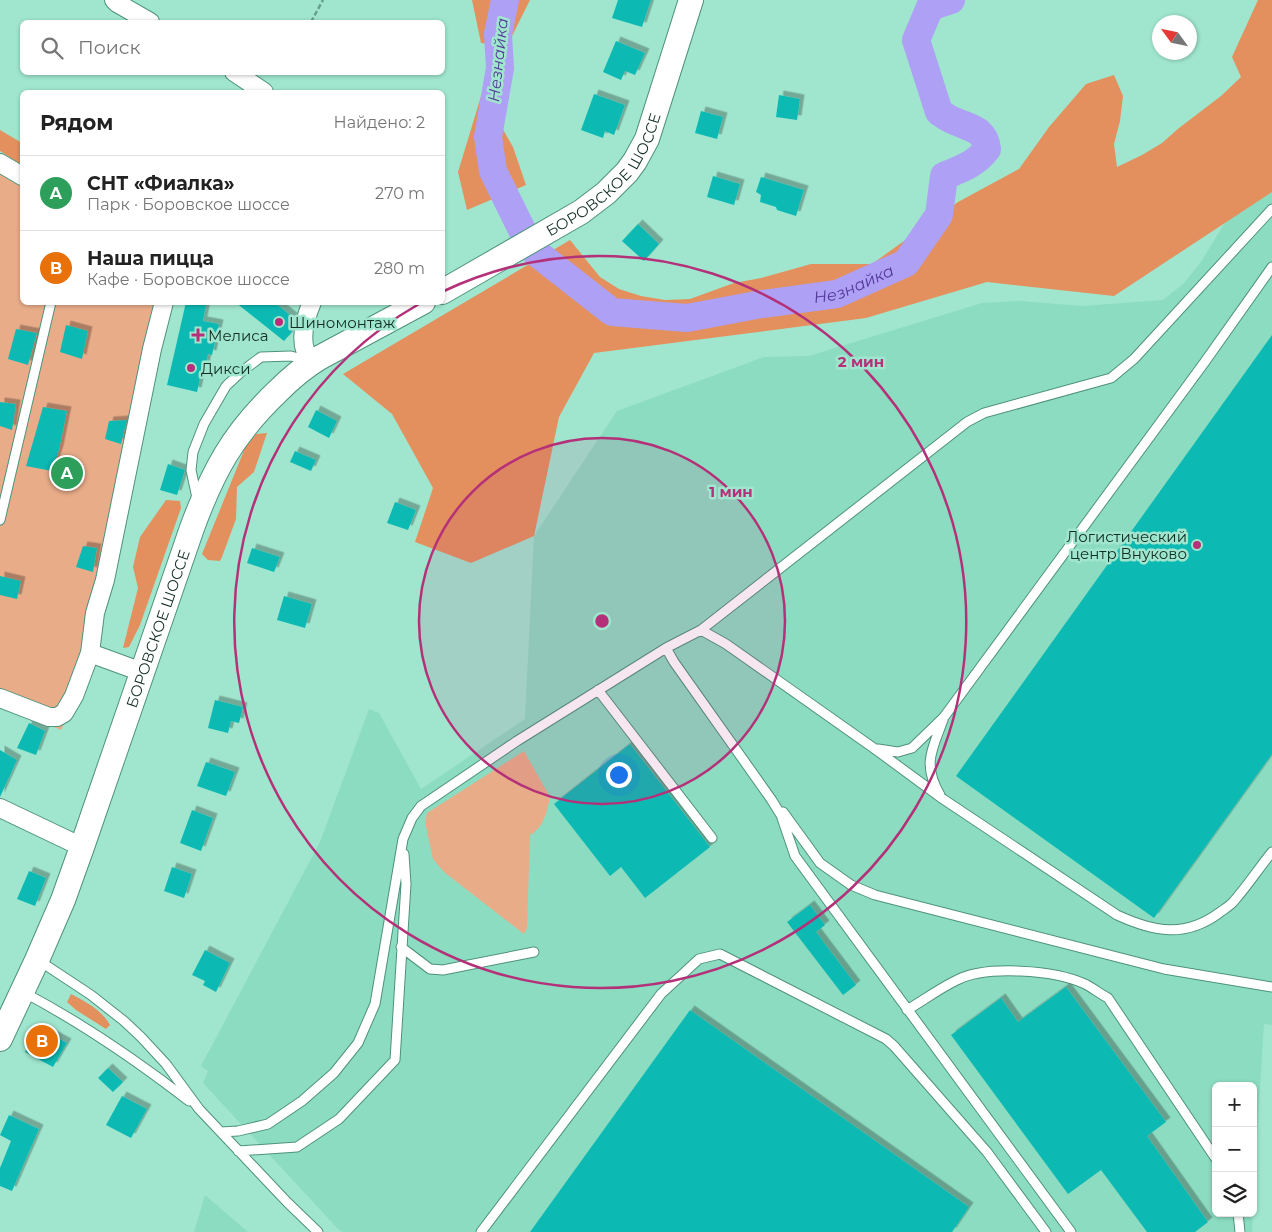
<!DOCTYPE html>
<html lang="ru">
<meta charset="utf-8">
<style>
body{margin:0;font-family:Montserrat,sans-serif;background:#f6f6f6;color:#222}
.controls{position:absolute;right:15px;bottom:15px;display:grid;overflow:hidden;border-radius:8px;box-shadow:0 1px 4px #0004}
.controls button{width:45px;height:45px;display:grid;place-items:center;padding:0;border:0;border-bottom:1px solid #e0e0e0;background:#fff;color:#222;font:25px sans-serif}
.compass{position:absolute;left:1152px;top:15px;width:45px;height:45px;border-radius:50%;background:#fff;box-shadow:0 1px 4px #0004;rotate:303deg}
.you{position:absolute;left:618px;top:774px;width:18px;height:18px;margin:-12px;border:4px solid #fff;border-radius:50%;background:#1a73e8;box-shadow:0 0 0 8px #1a73e833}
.badge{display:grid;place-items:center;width:32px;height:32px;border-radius:50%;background:#1a73e8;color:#fff;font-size:16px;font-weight:700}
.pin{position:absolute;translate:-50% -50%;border:2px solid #fff;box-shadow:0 1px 5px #0006}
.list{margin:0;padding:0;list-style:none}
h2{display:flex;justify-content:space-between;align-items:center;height:65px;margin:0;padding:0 20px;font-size:21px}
h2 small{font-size:16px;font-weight:400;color:#767676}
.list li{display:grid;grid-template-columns:32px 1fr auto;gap:15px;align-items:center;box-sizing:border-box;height:75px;padding:0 20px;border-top:1px solid #e0e0e0}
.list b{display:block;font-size:19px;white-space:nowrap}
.list p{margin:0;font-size:16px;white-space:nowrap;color:#767676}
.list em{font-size:16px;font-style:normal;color:#767676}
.icon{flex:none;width:28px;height:28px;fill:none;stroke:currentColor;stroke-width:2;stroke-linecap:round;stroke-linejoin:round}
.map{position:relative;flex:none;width:1272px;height:1232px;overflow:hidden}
.search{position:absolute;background:#fff;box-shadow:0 1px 4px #0004;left:20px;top:20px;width:425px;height:55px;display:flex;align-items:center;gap:12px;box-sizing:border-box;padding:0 18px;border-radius:8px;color:#767676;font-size:19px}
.panel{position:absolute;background:#fff;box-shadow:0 1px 4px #0004;left:20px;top:90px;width:425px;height:215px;border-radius:8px}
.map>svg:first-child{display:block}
.built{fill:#8cdcc1}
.green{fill:#e9ac89}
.forest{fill:#e3905e}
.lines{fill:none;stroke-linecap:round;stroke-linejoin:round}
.river{stroke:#aea0f5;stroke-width:28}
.building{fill:#0fb9b3;filter:url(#shadow)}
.lane-casing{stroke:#4e927c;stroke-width:11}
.street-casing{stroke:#4e927c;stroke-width:20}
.secondary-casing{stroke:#4e927c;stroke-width:26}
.path{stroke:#689e8c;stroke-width:2.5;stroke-dasharray:5 2.5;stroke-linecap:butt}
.lane{stroke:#fff;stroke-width:9}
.street{stroke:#fff;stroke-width:18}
.secondary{stroke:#fff;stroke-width:24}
.ring{fill:none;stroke:#b43179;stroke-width:2.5}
.poi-dot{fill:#b43179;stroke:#a0e6ce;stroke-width:2}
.labels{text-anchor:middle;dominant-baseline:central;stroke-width:5;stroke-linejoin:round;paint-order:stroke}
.street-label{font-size:15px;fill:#112e25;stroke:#a0e6ce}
.poi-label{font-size:15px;fill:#112e25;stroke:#a0e6ce;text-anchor:start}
.water-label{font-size:16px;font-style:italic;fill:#523899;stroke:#a0e6ce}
.centre{fill:#b43179;stroke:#a0e6ce;stroke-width:2.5}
.ring-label{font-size:15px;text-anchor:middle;font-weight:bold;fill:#b43179;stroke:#a0e6ce;stroke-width:5;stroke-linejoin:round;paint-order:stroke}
</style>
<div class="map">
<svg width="1272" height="1232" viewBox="0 0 1272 1232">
<defs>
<filter id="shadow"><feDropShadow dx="4.5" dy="-4.5" stdDeviation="0" flood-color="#0004"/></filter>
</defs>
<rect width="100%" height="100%" fill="#a0e6ce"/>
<!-- built -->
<path class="built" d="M1272,159V1025L1264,1024L1253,1199V1086H1216V1213H1253L1252,1232H343L338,1229L203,1083L208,1071L201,1066L320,842L369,709L379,713L421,789L525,719L534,536L617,411L764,357L809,356L982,303L1020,301L1082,306L1163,300L1184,283L1201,262L1230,214Z
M205,1195L248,1232H194Z"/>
<!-- green -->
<path class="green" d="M0,168L22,180V302L171,303L73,707L61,730L0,705Z
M524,751L550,797C547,812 544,827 530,835L527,928L524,934L444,872L433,859L425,822L427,813Z"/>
<!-- forest -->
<path class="forest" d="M472,0H530L507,46L481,43Z
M1258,0H1272V192L1114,296L987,282L866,318L594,353L559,417L534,536L471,563L415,542L433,488L392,414L343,374L570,240L600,277L619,289L641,296L665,300L690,299L734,283L761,278L811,264H872L958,202L1019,169L1049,127L1086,84L1114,75L1123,96L1120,121L1114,144L1117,167L1142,155L1162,143L1179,128L1221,96L1241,77L1232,57Z
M482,93L513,147L526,185L467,210L458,172Z
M0,130L22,143V165L0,151Z
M267,433L254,472L237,487L236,519L222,557L220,561L208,560L202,554L245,448L256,434Z
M166,500L180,501L181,508L140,625L129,647L123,648L138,588L133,567L140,537Z
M71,994C86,1002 102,1010 110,1025L106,1029L76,1010L67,1002Z"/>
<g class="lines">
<!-- river -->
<g class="river">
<path d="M505,0L498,34L500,68L488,137L493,171L523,232"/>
<path id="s1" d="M534,251L612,312L687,318L762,304L837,294L906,263L939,215L944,176C961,169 976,164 987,149C985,130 973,129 957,122C950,120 945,116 939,112L916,40L930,7L951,0"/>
</g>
</g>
<!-- building -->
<path class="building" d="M618,0H651L642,27L612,18Z
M616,41L645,53L635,75L625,71L621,80L603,72Z
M594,94L625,105L614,135L605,131L603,138L581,130Z
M779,95L800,99L797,120L776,117Z
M701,111L723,117L717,139L695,133Z
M713,176L740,184L734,205L707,197Z
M761,177L804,190L796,216L777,210L776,207L760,202L761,195L756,192Z
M638,224L659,244L644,261L622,241Z
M186,302L206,305L203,321L219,324L212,355L208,354L204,371L202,370L197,392L167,385Z
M235,302H274L295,319L291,333L284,341Z
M66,325L88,331L82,359L60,352Z
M16,329L37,333L28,365L8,359Z
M1272,335V754L1154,918L956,776Z
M0,402L16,404L12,430L0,426Z
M43,407L67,411L59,450L52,471L26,466Z
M316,410L337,421L329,438L308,427Z
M127,420L121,444L105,439L109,421Z
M295,451L316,460L311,471L290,462Z
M168,464L185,470L177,495L160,490Z
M395,502L416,510L408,530L387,523Z
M83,546L97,548L93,572L76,567Z
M252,548L280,557L274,572L247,563Z
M0,576L21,581L17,599L0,595Z
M284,596L312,604L305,628L277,620Z
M215,700L243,707L239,723L231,721L228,733L208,728Z
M29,723L45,731L36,755L17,748Z
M630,744L710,847L645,898L621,867L610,876L554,804Z
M0,750L17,760L0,797Z
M206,762L235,772L226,796L197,786Z
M192,810L213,818L201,851L180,843Z
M172,867L192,874L184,898L164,891Z
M29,871L46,878L35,906L17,899Z
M810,905L825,925L816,932L856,985L843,995L787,922Z
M205,950L230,963L216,992L203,985L205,981L192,975Z
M1066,987L1166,1122L1147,1136L1208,1222L1195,1232H1147L1101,1170L1068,1194L951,1035L1001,998L1018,1022Z
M690,1010L969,1207L952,1232H530Z
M39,1028L67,1043L53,1067L25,1052Z
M108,1068L123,1082L113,1092L98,1078Z
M122,1096L147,1109L131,1138L106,1125Z
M9,1115L39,1129L12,1191L0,1186V1168L11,1141L0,1135Z"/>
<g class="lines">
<!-- lane casing -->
<g class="lane-casing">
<path id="lane" d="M197,498L191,470L193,452L204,424L226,386L241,372L261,357L291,356L309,361
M0,520L51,302
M701,630L967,422L984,413L1111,378L1134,359L1272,209
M666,648L701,630L726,644L875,749L943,799L1117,915C1154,932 1185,938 1219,913C1224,909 1230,906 1234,901C1248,885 1259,868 1272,852
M598,690L712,838
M878,749L898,752L912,748L944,717L1204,363L1272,267
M940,795C922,764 932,750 943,720
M783,812L820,863L851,885L875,895L1164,969L1272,987
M401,947L430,969L443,970L534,952
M38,960L91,995L124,1021L141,1037L166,1064L199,1109L287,1202L318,1232
M23,992C82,1023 136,1060 189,1101
M907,1010C924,1000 940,988 957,980C986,965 1055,970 1085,984C1093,988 1100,994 1108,998L1216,1159
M221,1132L238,1131L268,1124L302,1101L334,1073L358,1043L375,1004L403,839L412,818L421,806L517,741L666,648L674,662L771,799L781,815L795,856L1071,1232
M238,1151L297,1147L339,1119L395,1060L406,884L404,854
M1238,1213L1240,1232
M481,1232L661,994L699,959L720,954L886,1039L894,1046L987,1152L1046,1232"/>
</g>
<!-- street casing -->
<g class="street-casing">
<path id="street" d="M114,0L117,3L150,22
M234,72L264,92
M0,163L22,176
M312,302C304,321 297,346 312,362
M90,653L142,672
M0,698L49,717H57L64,713L74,696L90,653L95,613L105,580L152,349L164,302
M0,808L82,847"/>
</g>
<!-- secondary casing -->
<g class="secondary-casing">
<g id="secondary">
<path id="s2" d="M442,292L581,212L606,193L627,172L635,161L647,139L691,0"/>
<path id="s3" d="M0,1039L37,960L63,900L82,847L192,528C213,471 233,434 277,392C290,379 304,367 319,358L423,302"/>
</g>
</g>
<!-- path -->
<path class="path" d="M311,22L323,0"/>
<!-- lane -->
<use href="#lane" class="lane"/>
<!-- street -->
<use href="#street" class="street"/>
<!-- secondary -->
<use href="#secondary" class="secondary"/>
</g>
<!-- distance rings -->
<circle cx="602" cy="621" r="183" fill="#b43179" fill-opacity=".12"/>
<g class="ring">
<circle cx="602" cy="621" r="183"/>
<path d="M444 291A366 366 0 1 1 419 304"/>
</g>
<!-- markers -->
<g class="poi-dot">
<circle cx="279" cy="322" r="5"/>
<path d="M195.5 327.5h5v5h5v5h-5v5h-5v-5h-5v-5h5z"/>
<circle cx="191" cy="368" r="5"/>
<circle cx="1197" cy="545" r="5"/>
</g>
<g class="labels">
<!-- street labels -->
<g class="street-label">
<text stroke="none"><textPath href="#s2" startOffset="204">БОРОВСКОЕ ШОССЕ</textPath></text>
<text stroke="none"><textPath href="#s3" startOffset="440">БОРОВСКОЕ ШОССЕ</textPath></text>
</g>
<!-- poi labels -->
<g class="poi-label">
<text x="289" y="322">Шиномонтаж</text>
<text x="208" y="335">Мелиса</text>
<text x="201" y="368">Дикси</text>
<text x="1187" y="536" text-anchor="end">Логистический<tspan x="1187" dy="17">центр Внуково</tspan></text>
</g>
<!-- water labels -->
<g class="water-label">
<text transform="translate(498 60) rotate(-84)">Незнайка</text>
<text stroke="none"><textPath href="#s1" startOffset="345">Незнайка</textPath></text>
</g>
</g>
<circle cx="602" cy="621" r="8" class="centre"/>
<g class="ring-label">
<text x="861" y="367">2 мин</text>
<text x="731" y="497">1 мин</text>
</g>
</svg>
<div class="controls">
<button>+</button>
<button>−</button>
<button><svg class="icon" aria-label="layers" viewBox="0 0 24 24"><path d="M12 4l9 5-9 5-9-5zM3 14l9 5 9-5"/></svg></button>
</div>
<svg class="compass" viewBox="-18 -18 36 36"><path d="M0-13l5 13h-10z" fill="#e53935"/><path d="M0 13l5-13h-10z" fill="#767676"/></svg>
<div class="you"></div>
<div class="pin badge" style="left:67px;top:473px;background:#2e9e5b">A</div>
<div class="pin badge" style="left:42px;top:1041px;background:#e8710a">B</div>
<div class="search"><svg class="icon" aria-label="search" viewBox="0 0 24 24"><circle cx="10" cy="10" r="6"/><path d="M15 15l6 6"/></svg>Поиск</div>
<section class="panel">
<h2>Рядом<small>Найдено: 2</small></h2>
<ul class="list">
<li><span class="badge" style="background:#2e9e5b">A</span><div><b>СНТ «Фиалка»</b><p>Парк · Боровское шоссе</p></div><em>270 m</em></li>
<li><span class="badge" style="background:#e8710a">B</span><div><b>Наша пицца</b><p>Кафе · Боровское шоссе</p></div><em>280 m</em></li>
</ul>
</section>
</div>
